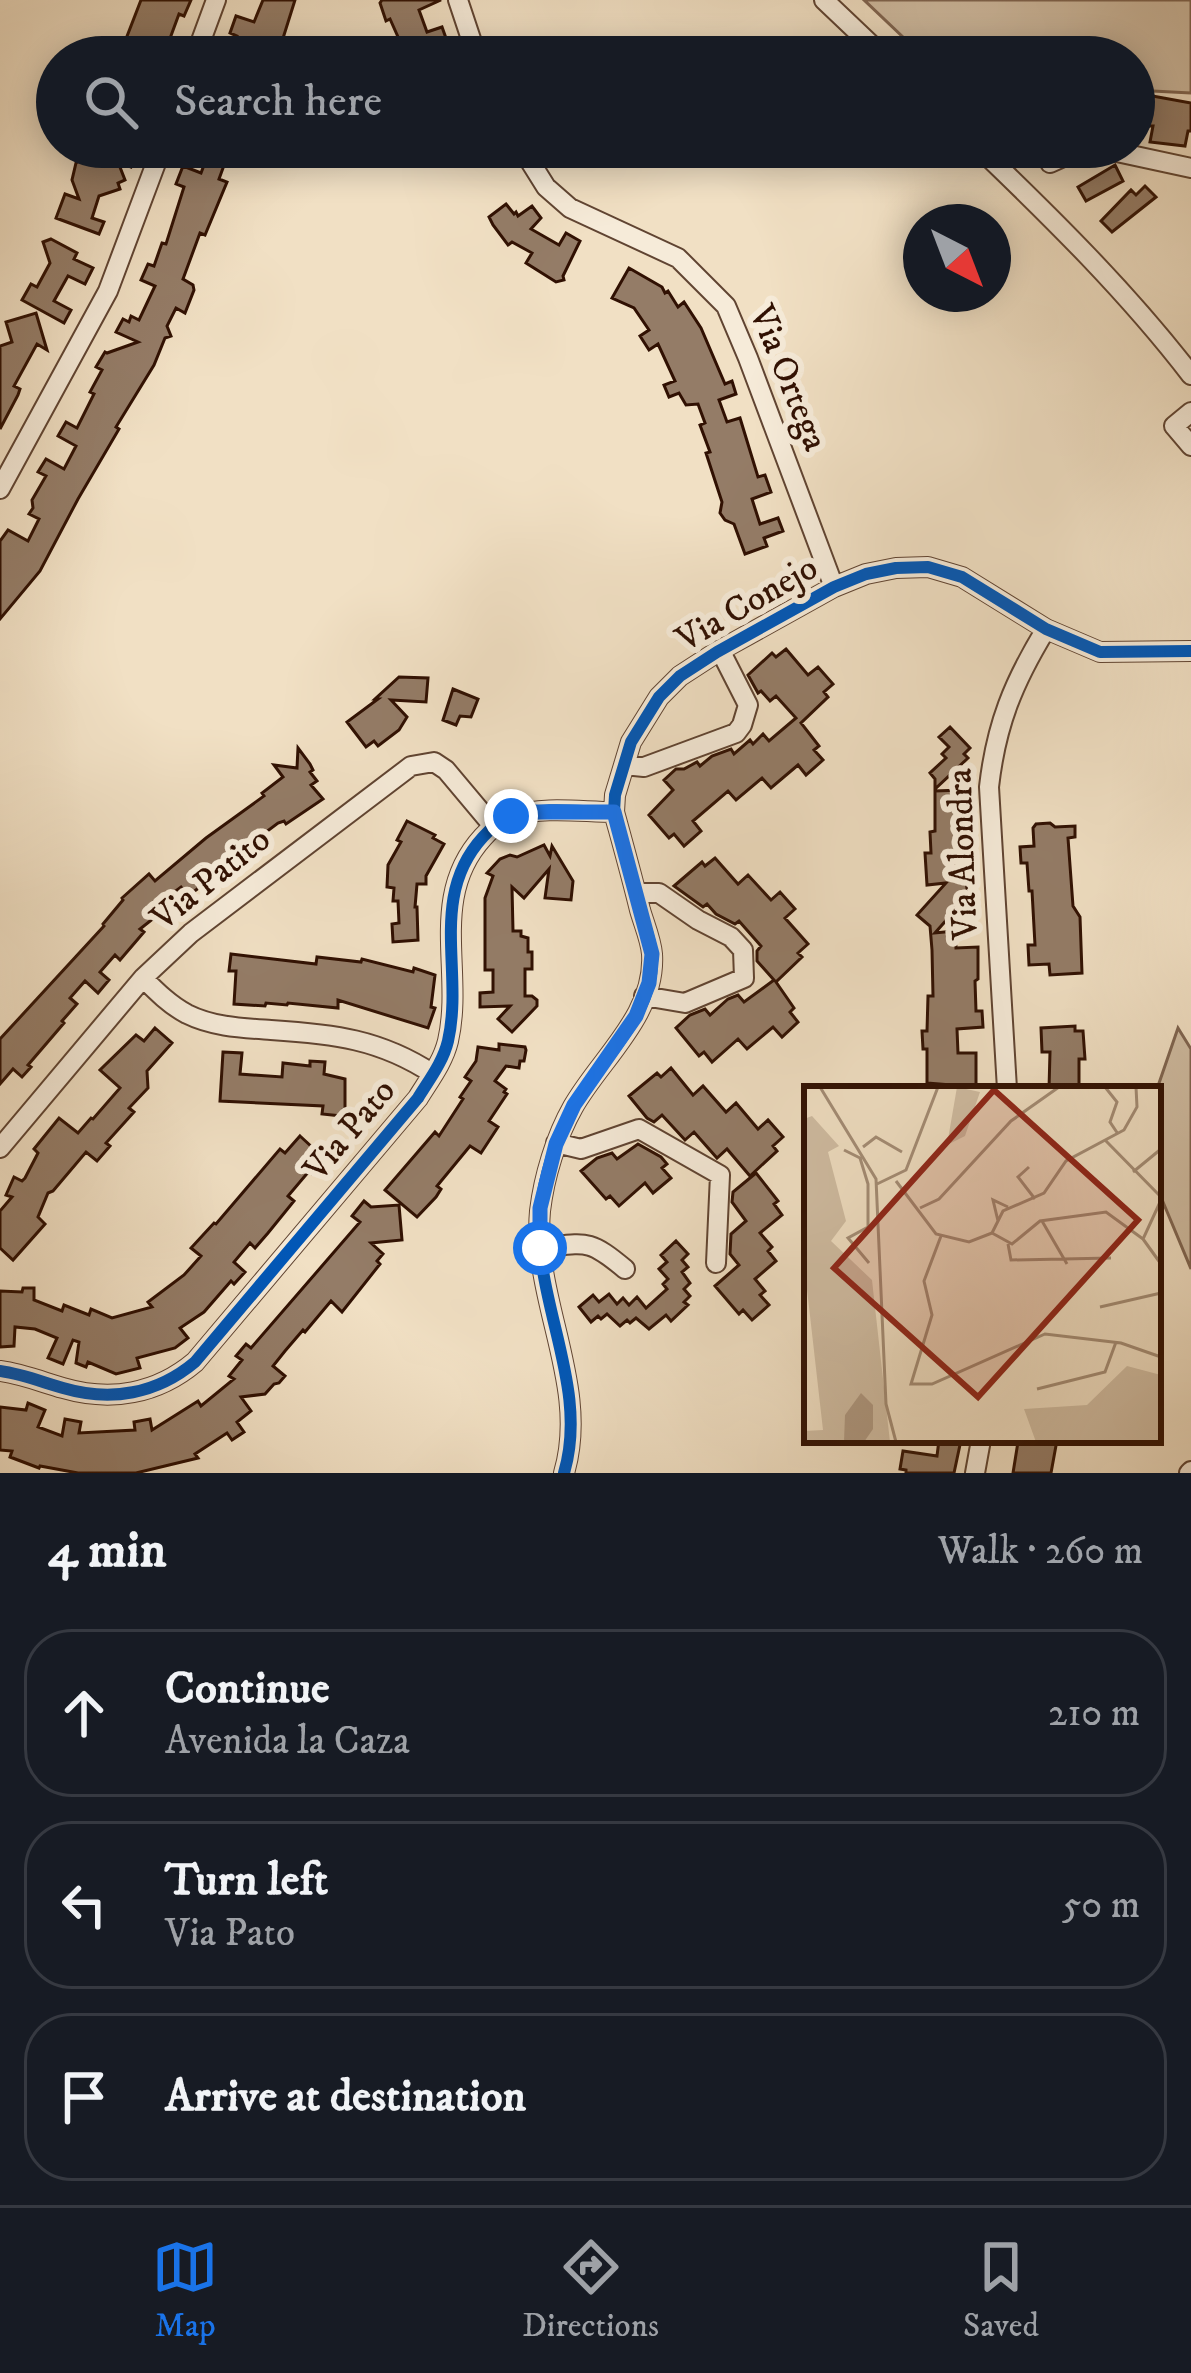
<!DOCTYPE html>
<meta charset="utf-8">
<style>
body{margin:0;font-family:"IM FELL DW Pica",serif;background:#242831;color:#f1f3f6}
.compass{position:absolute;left:903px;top:204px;width:108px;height:108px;border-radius:50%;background:#171b24;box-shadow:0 6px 30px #0003;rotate:138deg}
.stop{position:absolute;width:36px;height:36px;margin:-27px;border:9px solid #1a73e8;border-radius:50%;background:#fff}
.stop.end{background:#1a73e8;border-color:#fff;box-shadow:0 3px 12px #0008}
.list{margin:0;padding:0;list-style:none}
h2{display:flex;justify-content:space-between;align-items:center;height:156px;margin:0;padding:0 48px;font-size:51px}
h2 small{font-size:39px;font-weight:400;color:#9ea1a6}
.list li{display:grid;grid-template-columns:78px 1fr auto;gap:36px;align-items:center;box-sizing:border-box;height:168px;margin:0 24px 24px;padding:0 24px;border:3px solid #363941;border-radius:48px}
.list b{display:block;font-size:45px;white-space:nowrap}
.list p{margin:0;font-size:39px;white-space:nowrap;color:#9ea1a6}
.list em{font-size:39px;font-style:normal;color:#9ea1a6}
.icon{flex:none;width:66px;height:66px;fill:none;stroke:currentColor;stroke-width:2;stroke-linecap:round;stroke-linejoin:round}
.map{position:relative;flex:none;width:1191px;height:1473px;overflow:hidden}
.search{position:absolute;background:#171b24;box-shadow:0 6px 30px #0003;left:36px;right:36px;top:36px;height:132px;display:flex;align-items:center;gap:30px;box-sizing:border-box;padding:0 42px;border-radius:66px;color:#9ea1a6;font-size:45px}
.sheet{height:732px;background:#171b24}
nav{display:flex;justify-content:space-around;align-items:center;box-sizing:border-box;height:168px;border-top:3px solid #363941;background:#171b24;font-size:33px;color:#9ea1a6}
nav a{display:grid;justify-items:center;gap:6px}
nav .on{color:#1a73e8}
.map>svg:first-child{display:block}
.green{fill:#d0bda3;stroke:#806652;stroke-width:3}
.building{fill:#947c67;stroke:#301002;stroke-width:3}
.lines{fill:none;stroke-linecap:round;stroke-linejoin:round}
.minor-casing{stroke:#604432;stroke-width:22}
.minor{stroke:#f6ebd9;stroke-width:18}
.cycleway-casing{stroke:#f6ebd9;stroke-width:20}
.cycleway{stroke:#0057b8;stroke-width:12}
.route{stroke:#1a73e8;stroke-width:15}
.labels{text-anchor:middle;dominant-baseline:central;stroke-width:12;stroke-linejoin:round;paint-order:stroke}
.street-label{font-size:36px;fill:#301002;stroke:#f6ebd9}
.inset-road{fill:none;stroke:#a48d76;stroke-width:3}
.view{fill:#8f2418;fill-opacity:0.15;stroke:#8f2418;stroke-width:6}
.inset-edge{fill:none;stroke:#301002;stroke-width:6}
</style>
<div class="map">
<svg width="1191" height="1473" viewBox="0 0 1191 1473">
<rect width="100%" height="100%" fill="#f1e0c4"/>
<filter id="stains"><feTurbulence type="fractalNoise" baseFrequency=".00167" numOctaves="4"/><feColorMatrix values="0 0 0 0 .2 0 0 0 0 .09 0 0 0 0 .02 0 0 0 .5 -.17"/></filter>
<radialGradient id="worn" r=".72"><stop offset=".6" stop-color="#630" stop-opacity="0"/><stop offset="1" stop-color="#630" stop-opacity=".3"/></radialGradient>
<!-- green -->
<path class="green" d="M864,0H1191V93L1134,90V57H924Z
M1178,1028L1191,1049V1269L1158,1190L1157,1089Z"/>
<!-- building -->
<path class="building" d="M141,0H191L184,16L179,14L165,52L163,51L161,57H119Z
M263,0H295L279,51L272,48L269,57H230L237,36L230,33L236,16L254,22Z
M382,0H441L419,10L427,32L442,27L447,41L443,43L448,57H407L390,19L386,21L380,3Z
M1147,95L1191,103V131H1188L1185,146L1150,142L1153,126H1148L1149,118L1143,117Z
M84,147H122L136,152L131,167L118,162L125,180L118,183L120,189L99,196L92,218L104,222L99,234L56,218L65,194L79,199L72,180L76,163L79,161Z
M205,147H242L237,160L227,157L219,179L227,182L205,235L200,233L183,279L193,285L194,290L185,313L176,308L167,326L171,336L165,338L154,365L116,427L119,429L78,499L40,571L0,619V541L8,530L28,541L39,519L29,514L33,508L32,500L46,476L38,472L46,459L64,469L76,446L58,436L66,422L77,428L94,394L90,392L102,370L96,367L105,352L107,353L138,342L116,332L123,319L129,322L131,316L139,320L155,286L141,280L148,264L154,266L162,243L166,244L184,187L176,184L183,166L201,173L210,149Z
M1115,165L1123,181L1086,201L1078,187Z
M1145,186L1156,197L1112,232L1101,221L1131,190L1136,195Z
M506,204L514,214L516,212L518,216L532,206L541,218L531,229L559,245L566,233L580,241L563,276L564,280L556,282L526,263L532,253L512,242L508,245L493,225L489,217Z
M51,239L77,253L74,259L93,268L85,284L68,276L54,301L71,310L64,323L22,300L31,284L37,287L50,263L43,242Z
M629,268L662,287L665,293L668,291L678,307L684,302L701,328L725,384L732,381L736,394L719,400L727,422L740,418L758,477L765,475L771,492L752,499L760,524L778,518L783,531L764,538L767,546L745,554L734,524L725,520L720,513L722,502L706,453L710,452L700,425L705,423L698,404L686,405L679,393L669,397L664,385L675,381L658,344L649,350L640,336L649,330L634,308L612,298Z
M36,313L47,350L37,344L14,386L20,389L18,395L0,429V346L12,342L6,322Z
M786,649L808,675L818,667L833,684L824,692L828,697L801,723L819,746L814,750L823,760L806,775L798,765L771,788L762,778L736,800L728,791L693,821L701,831L684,846L674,834L669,838L649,815L673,790L664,780L676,769H684L697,762L700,766L712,756L731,749L734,754L750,740L753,744L763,734L769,741L796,718L776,696L770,701L761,691L758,693L748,675L772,653L776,657Z
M399,677L428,678L426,702L391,700L407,717L399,730L378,746L374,741L366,747L347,722L378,699H375Z
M453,689L478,699L471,717L460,716L456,725L443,720Z
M950,727L970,748L964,754L968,758L935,789V779L930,773L946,758L942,754L949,747L939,737Z
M298,748L310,764L313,770L310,772L317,781L311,785L323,799L286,824L284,821L278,823L254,841L259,848L218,878L216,875L188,896L181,887L154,907L159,914L140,929L144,932L120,960L115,955L100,972L109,980L98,993L85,981L70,998L77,1004L62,1021L64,1023L28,1065L31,1067L22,1077L13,1069L0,1084V1039L104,926L103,924L123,900L122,898L149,874L155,881L206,838L264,796L262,793L283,777L274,765L297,768Z
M961,790L963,845H960L970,907L957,908L935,933L955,931L956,948L978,947V979L975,981L976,1011H982L983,1027L957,1029L958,1053H976V1087L927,1083V1049H923L922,1031H927L928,996H933L932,950L930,926L917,915L946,883L927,885L925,853H931L930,832L935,831V791Z
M407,821L435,835L433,838L444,844L426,876V884H417L415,907H417L418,940L393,942L392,924L399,923L398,901H393L394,888L387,887L388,865L401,842L397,840Z
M1050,823L1055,827L1075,826V837L1068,838L1073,906L1080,917L1082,973L1050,975L1049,964L1029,965L1028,945H1035L1032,891H1029L1027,863H1021L1020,847L1034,846L1033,828L1036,824Z
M544,845L550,856L552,846L573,881L571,900L545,898L549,869L524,898L512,887L513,931H521V936L528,938V952H532V969H525V996H532L537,1000V1006L512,1032L498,1019L510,1006L480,1007V993L493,992V970H485V898L493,876L487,873L500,859L510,855L517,857Z
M715,858L738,884L748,875L771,900L780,892L795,909L785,918L808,944L798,953L802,957L776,982L794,1008L790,1012L798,1022L782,1037L773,1027L747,1049L738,1039L712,1062L704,1052L699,1056L676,1028L690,1015L705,1009L710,1015L728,999L738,995L744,1002L774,980L757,961V951L761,946L739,921L735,924L716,914L707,904L703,907L674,886L702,862L705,866Z
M231,954L316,964L317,957L361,962L362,959L413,972L414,968L435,975L431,1007L435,1008L428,1028L338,1000V1008L288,1003L287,1005L266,1003L265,1006L234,1004L236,971H229Z
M1075,1026V1031H1083L1085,1059H1079V1089H1049L1050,1052H1042L1041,1028Z
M155,1028L172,1043L147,1071L148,1088L129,1108L134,1112L106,1143L110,1146L97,1161L86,1152L53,1191L48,1193L38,1217L45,1224L13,1260L0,1248V1211L12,1197L6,1195L14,1177L22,1181L25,1178L38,1153L34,1149L59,1118L78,1133L91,1118L93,1119L120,1088L100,1070L136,1035L144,1041Z
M499,1044L525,1047L526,1050L524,1061H520L519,1068L506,1066L495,1081L506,1089L504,1092L507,1094L489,1121L498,1127L481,1153L470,1146L437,1186L441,1189L436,1197L417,1217L385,1190L435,1132L439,1136L463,1099L460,1097L471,1081L465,1077L476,1061L478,1047L499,1050Z
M223,1052L242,1053L240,1074L282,1077L283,1063L310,1066V1061L325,1062L324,1074L345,1079V1110H343L342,1116L322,1114L323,1106L220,1101Z
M671,1068L693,1095L703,1086L726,1112L736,1103L758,1129L768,1120L783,1137L773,1146L777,1151L750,1176L727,1149L717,1158L694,1132L685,1140L662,1115L654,1122L647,1118L629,1096L657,1073L661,1077Z
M300,1136L325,1159L312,1173L310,1170L288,1196L294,1201L268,1233L255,1248L250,1243L234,1262L245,1272L234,1284L231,1281L204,1312L180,1328L188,1338L175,1348L137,1358L140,1368L116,1374L88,1362L86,1367L76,1363L79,1342L73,1340L63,1364L48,1358L57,1338L35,1329L15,1327L14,1346L0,1347V1291L22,1292L23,1288H34V1300L62,1311L64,1305L89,1315L91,1309L112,1318L152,1307L148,1302L184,1275L201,1256L191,1248L214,1223L216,1224L280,1149L285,1153Z
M638,1144L661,1157L667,1164L662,1168L671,1178L653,1193L645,1183L619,1206L610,1196L606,1199L581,1171L597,1158L612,1153L617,1159Z
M756,1173L778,1201L774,1204L782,1215L760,1233L772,1247L768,1251L776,1261L755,1279L765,1291L760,1295L769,1305L752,1320L743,1310L739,1314L715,1286L739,1265L730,1254L731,1234L746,1221L732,1202L733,1192Z
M364,1201L371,1207L399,1205L402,1240L371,1243L383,1254L377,1261L380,1264L342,1312L331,1301L305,1332L303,1330L285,1351L273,1366L285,1376L279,1383L274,1384L265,1394L241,1397L251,1411L237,1422L244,1432L232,1440L227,1433L195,1454L198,1458L136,1473H78L40,1466L39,1468L10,1457L12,1451L0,1450V1407L26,1410L28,1403L45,1410L38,1427L62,1436L65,1419L81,1422L79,1433L135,1430L134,1422L150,1419L152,1430L198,1401L201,1406L234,1379L229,1376L242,1360L236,1356L246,1344L251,1348L360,1222L352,1216Z
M676,1241L688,1254L682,1260L688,1267L682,1272L690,1283L684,1289L690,1296L684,1302L688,1305L671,1321L666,1315L649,1329L636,1318L630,1323L627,1320L620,1326L607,1314L601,1319L598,1316L591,1322L579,1307L593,1295L599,1302L609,1294L617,1304L623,1298L629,1305L637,1297L646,1308L667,1289L663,1284L668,1279L659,1269L667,1262L661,1255Z
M939,1440H961L954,1473H906V1470L900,1469L903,1451L937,1456Z
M1028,1440H1057L1051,1473H1013L1018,1442L1027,1443Z"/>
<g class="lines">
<!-- minor casing -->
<g class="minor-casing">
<path id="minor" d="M458,0L477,57
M824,0L884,57
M195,57L216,0
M521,147L546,187L570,208L678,258L726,306L748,358L834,587
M978,147C1053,219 1128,293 1191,375
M1050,163L1081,149H1103L1191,168
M1191,412L1174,426L1191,446
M0,489L108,291L162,147
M624,765L644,767L736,733L742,725L748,705L720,650
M636,893H659L698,920L731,937L743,950L744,978L685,1003L644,996
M143,978C157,992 170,1005 187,1014C213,1027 242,1028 271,1030C333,1034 380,1039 433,1074
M1007,1089L989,787C996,725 1013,683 1046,629
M556,1143L581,1149L639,1129L720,1175L716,1263
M0,1148L143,978L191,933L411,766L434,762L446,770L493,826
M540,1248C586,1243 588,1238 625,1269
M0,1371C22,1374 42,1382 63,1388C111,1402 157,1394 195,1362L418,1098C429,1080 443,1062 448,1041C464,971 428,897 483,837C491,828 501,820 513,816C544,806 582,812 614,812
M564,1473C590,1385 532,1300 540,1211C544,1177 556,1137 573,1107C600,1059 656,1015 652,954C651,940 644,924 640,910C632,877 623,845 614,812L615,795L631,742L659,697L680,676L717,652L834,587L866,574L896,568L928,567L962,577L1046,629L1100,652L1191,651
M975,1473L981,1440
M1189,1473L1191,1471"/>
</g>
<!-- minor -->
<use href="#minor" class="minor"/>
<!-- cycleway casing -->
<g class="cycleway-casing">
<path id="cycleway" d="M0,1371C22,1374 42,1382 63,1388C111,1402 157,1394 195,1362L418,1098C429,1080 443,1062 448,1041C464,971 428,897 483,837C491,828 501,820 513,816C544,806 582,812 614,812
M564,1473C590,1385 532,1300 540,1211C544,1177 556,1137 573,1107C600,1059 656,1015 652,954C651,940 644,924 640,910C632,877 623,845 614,812L615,795L631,742L659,697L680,676L717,652L834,587L866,574L896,568L928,567L962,577L1046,629L1100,652L1191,651"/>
</g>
<!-- cycleway -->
<use href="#cycleway" class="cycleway"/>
</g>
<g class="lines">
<!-- route -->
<path class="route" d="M511,816L536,812H614L652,954L649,983L636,1016L574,1105L556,1144L540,1208V1248"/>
</g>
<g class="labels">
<!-- street labels -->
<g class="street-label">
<text transform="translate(788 378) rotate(68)">Via Ortega</text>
<text transform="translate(747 604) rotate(-30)">Via Conejo</text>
<text transform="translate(963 854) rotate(-92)">Via Alondra</text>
<text transform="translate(211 879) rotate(-39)">Via Patito</text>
<text transform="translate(350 1130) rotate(-50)">Via Pato</text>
</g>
</g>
<!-- overview -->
<g transform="translate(804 1086)">
<rect width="357" height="357" fill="#f1e0c4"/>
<path d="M153,1L176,6L161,50L143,59ZM8,30L35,60L24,66L42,135L27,155L68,194L86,356H0V345L19,344L0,177V33ZM323,280L357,289V356H232L220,323L283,319Z" fill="#d0bda3"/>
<path d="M57,307L69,319V343L60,356H40L41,329Z" fill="#af9982"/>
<path class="inset-road" d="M16,1L72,93L82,318L92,356M166,1H211M301,1L313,16L306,36L314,48M302,55L357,111M59,61L72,51L98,66M40,64L56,72L64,98V141L44,152L65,177M225,81L214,91L231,113M329,86L357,63M92,95L132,148L165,156L188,147M73,98L102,84L134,1M357,114L339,153L357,178M116,122L135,113L207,35L255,1M194,135L189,114L204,121M238,135L263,178M188,147L199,125L240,107L262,75L320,44L333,21L332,1M188,147L208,158L236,135L302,126L339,153M137,150L120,195L128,229L107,298H128L241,248L317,257L357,271M204,158L207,174L307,172M296,221L357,207M0,265V331M233,303L301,286L312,256"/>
<path class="view" d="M190,4L334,134L174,311L30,182Z"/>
<rect width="357" height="357" class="inset-edge"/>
</g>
<rect width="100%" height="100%" filter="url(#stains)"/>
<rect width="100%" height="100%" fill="url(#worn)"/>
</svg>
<svg class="compass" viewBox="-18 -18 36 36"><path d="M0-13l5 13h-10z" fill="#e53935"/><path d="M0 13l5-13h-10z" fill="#9ea1a6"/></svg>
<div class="stop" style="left:540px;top:1248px"></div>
<div class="stop end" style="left:511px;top:816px"></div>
<div class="search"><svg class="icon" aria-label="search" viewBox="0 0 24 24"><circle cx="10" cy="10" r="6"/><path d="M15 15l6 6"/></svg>Search here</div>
</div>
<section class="sheet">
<h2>4 min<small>Walk · 260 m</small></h2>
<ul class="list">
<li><svg class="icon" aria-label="ahead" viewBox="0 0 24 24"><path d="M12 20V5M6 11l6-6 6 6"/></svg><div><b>Continue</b><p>Avenida la Caza</p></div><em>210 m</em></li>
<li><svg class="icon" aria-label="left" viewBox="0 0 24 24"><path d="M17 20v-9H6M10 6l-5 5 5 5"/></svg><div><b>Turn left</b><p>Via Pato</p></div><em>50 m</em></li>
<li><svg class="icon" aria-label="arrive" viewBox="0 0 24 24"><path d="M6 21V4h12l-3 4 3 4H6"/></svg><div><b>Arrive at destination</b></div></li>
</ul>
</section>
<nav>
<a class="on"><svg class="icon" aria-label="map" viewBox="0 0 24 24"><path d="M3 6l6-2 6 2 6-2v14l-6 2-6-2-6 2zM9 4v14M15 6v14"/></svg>Map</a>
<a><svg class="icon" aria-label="directions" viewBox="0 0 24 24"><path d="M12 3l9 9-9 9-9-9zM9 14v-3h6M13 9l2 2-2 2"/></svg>Directions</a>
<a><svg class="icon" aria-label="saved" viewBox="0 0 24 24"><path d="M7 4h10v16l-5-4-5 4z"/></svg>Saved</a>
</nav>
